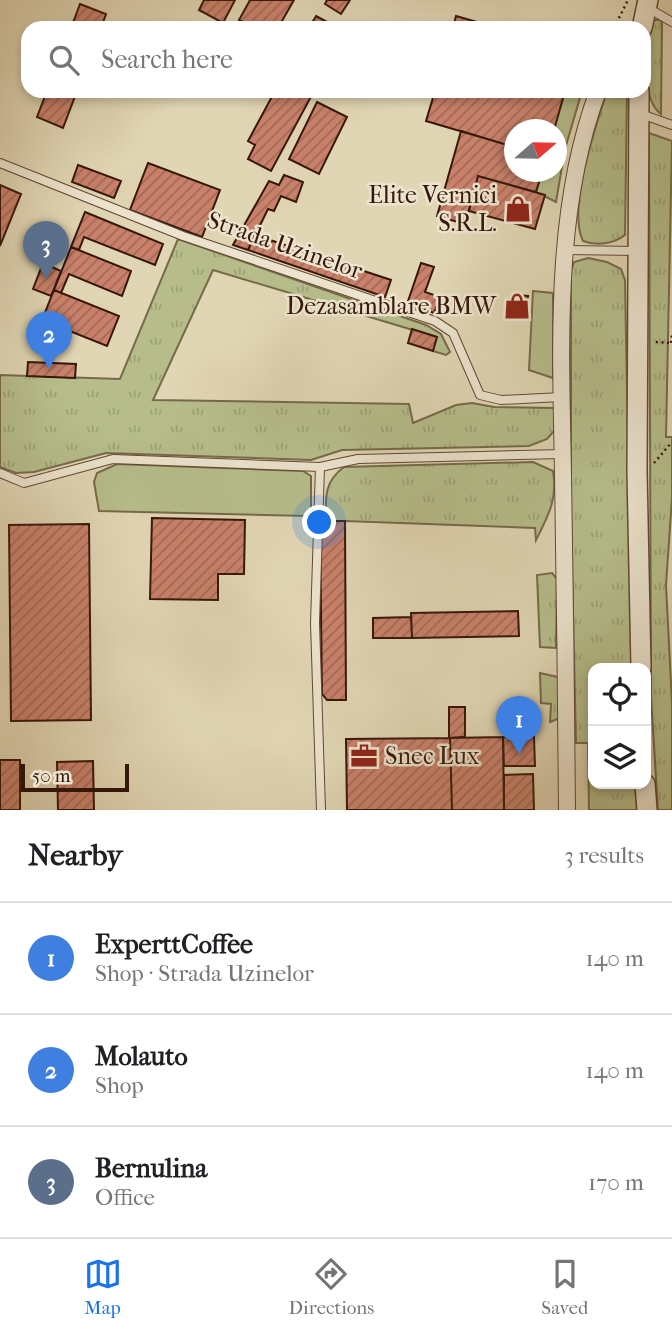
<!DOCTYPE html>
<meta charset="utf-8">
<style>
body{margin:0;font-family:"IM FELL French Canon",serif;background:#f2f2f2;color:#202124}
.controls{position:absolute;right:21px;bottom:21px;display:grid;overflow:hidden;border-radius:14px;box-shadow:0 4px 10px #0003}
.controls button{width:63px;height:63px;display:grid;place-items:center;padding:0;border:0;border-bottom:2px solid #e0e0e0;background:#fff;color:#202124;font:35px sans-serif}
.compass{position:absolute;left:504px;top:119px;width:63px;height:63px;border-radius:50%;background:#fff;box-shadow:0 4px 10px #0003;rotate:70deg}
.scale{position:absolute;left:21px;bottom:18px;width:108px;box-sizing:border-box;padding-left:7px;border:4px solid #371709;border-top:0;font-size:19px;line-height:24px;white-space:nowrap;color:#371709;-webkit-text-stroke:5px #ece4ce;paint-order:stroke}
.you{position:absolute;left:320px;top:523px;width:24px;height:24px;margin:-18px;border:5px solid #fff;border-radius:50%;background:#1a73e8;box-shadow:0 0 0 10px #1a73e833}
.badge{display:grid;place-items:center;width:46px;height:46px;border-radius:50%;background:#1a73e8;color:#fff;font-size:23px;font-weight:700}
.pin{position:absolute;translate:-50% -58px;filter:drop-shadow(0 2px 4px #0008)}
.pin::after{content:'';position:absolute;top:37px;width:24px;height:21px;background:inherit;clip-path:polygon(0 0,100% 0,50% 100%)}
.list{margin:0;padding:0;list-style:none}
h2{display:flex;justify-content:space-between;align-items:center;height:91px;margin:0;padding:0 28px;font-size:30px}
h2 small{font-size:23px;font-weight:400;color:#757577}
.list li{display:grid;grid-template-columns:46px 1fr auto;gap:21px;align-items:center;box-sizing:border-box;height:112px;padding:0 28px;border-top:2px solid #e0e0e0}
.list b{display:block;font-size:26px;white-space:nowrap}
.list p{margin:0;font-size:23px;white-space:nowrap;color:#757577}
.list em{font-size:23px;font-style:normal;color:#757577}
.icon{flex:none;width:38px;height:38px;fill:none;stroke:currentColor;stroke-width:2;stroke-linecap:round;stroke-linejoin:round}
.map{position:relative;flex:none;width:672px;height:810px;overflow:hidden}
.search{position:absolute;background:#fff;box-shadow:0 4px 10px #0003;left:21px;right:21px;top:21px;height:77px;display:flex;align-items:center;gap:18px;box-sizing:border-box;padding:0 24px;border-radius:21px;color:#757577;font-size:26px}
.sheet{height:427px;background:#fff}
nav{display:flex;justify-content:space-around;align-items:center;box-sizing:border-box;height:98px;border-top:2px solid #e0e0e0;background:#fff;font-size:19px;color:#757577}
nav a{display:grid;justify-items:center;gap:4px}
nav .on{color:#1a73e8}
.map>svg:first-child{display:block}
.grass{fill:url(#grass-tufts);stroke:#766a4a;stroke-width:2}
.green{fill:#b6bd8b;stroke:#766a4a;stroke-width:2}
.building{fill:url(#building-hatch);stroke:#371709;stroke-width:2}
.lines{fill:none;stroke-linecap:round;stroke-linejoin:round}
.service-casing{stroke:#624734;stroke-width:10}
.minor-casing{stroke:#624734;stroke-width:18}
.tertiary-casing{stroke:#624734;stroke-width:22}
.path{stroke:#371709;stroke-width:2.5;stroke-dasharray:2 3.5;stroke-linecap:butt}
.service{stroke:#ece4ce;stroke-width:8}
.minor{stroke:#ece4ce;stroke-width:16}
.tertiary{stroke:#ece4ce;stroke-width:19}
.labels{text-anchor:middle;dominant-baseline:central;stroke-width:5;stroke-linejoin:round;paint-order:stroke}
.poi-label{font-size:24px;fill:#371709;stroke:#ece4ce;text-anchor:end}
.street-label{font-size:24px;fill:#371709;stroke:#ece4ce}
</style>
<div class="map">
<svg width="672" height="810" viewBox="0 0 672 810">
<defs>
<pattern id="grass-tufts" width="24" height="20" patternUnits="userSpaceOnUse" patternTransform="scale(1.75)"><rect width="24" height="20" fill="#b6bd8b"/><path d="M3 7l-1-3M5 7V3M7 7l1-3M15 17l-1-3M17 17v-4M19 17l1-3" fill="none" stroke="#9da277"/></pattern>
<pattern id="building-hatch" width="6" height="6" patternUnits="userSpaceOnUse" patternTransform="scale(1.75)"><rect width="6" height="6" fill="#c9816b"/><path d="M-1 1l2-2M0 6l6-6M5 7l2-2" fill="none" stroke="#a46956"/></pattern>
</defs>
<rect width="100%" height="100%" fill="#e1d6b4"/>
<filter id="stains"><feTurbulence type="fractalNoise" baseFrequency=".00286" numOctaves="4"/><feColorMatrix values="0 0 0 0 .2 0 0 0 0 .09 0 0 0 0 .02 0 0 0 .5 -.17"/></filter>
<radialGradient id="worn" r=".72"><stop offset=".6" stop-color="#630" stop-opacity="0"/><stop offset="1" stop-color="#630" stop-opacity=".3"/></radialGradient>
<!-- grass -->
<path class="grass" d="M652,20H661L662,23L661,114C640,99 646,43 652,20Z
M607,91H627L625,235C614,244 596,246 583,241C567,208 596,126 607,91Z
M649,133L672,141L666,437H672V498L666,585L672,703V810H658L651,698Z
M178,239L426,325L441,334L450,352L446,355L433,351L436,337L213,270L153,400L409,404L413,423L456,405L472,403L494,407L554,408V431L547,439L529,446L342,450L311,460L106,453L34,472L16,473L0,467V375L120,379Z
M588,258L607,262L621,269L625,280L632,668H593V784H635L637,810H589L588,743H576L571,525V271L574,262Z
M533,462L553,471C558,499 548,516 536,540L535,528L345,521L326,527C326,501 322,483 344,467Z
M552,573L557,579L556,648L540,647L537,575Z
M540,673L558,677L560,718L550,722L551,704L541,703Z"/>
<!-- green -->
<path class="green" d="M565,91H582L565,149L556,202L536,192L542,172H556V130L554,129Z
M533,291L553,293V378L529,370Z
M117,464L303,471L311,476V510L307,516L99,511L94,482L97,473Z"/>
<!-- building -->
<path class="building" d="M204,0H235L223,23L199,10Z
M250,0H294L278,28H254L239,20Z
M327,0H350L341,14L325,4Z
M80,4L106,14L101,28H71Z
M316,16L338,28H309Z
M456,16L498,28H453Z
M47,91H77L63,128L37,117Z
M275,91H314L271,171L248,159L255,145L248,141Z
M435,91H565L554,130H514V147L426,121Z
M317,102L347,117L319,174L289,159Z
M461,131L514,147V172H542L536,192L478,176L465,224L437,216Z
M148,163L220,190L202,237L130,210Z
M78,165L121,181L114,198L72,182Z
M284,175L303,182L296,202L281,196L274,211L268,209L248,250L233,245L269,181L279,185Z
M478,176L545,195L535,229L469,211Z
M0,185L21,194L0,246Z
M85,212L163,244L155,265L84,237L79,250L71,247Z
M255,235L391,280L385,297L248,250Z
M71,247L131,271L122,296L69,274L61,293L54,290Z
M43,263L61,271L51,296L33,289Z
M421,263L434,267L425,292L440,297L434,313L407,304Z
M54,290L119,316L107,346L42,320Z
M514,295L528,296L526,315L512,314Z
M412,329L437,337L433,351L408,343Z
M28,362L76,364L75,378L27,376Z
M152,518L245,520L244,574H218V600L150,599Z
M331,521H345L346,700H327L322,694L320,532Z
M89,524L91,720L11,721L9,525Z
M518,611L519,636L412,638L411,613Z
M411,617L412,638H373V618Z
M449,707H465V737L449,738Z
M503,737L504,810H452L450,738Z
M503,737H534L535,766H504Z
M450,738L452,810H347L346,739Z
M0,760H20V810H0Z
M93,761L94,810H58L57,762Z
M533,774L534,810H504V775Z"/>
<g class="lines">
<!-- service casing -->
<g class="service-casing">
<path id="service" d="M648,8L672,22
M641,114L672,125
M0,163L183,236L435,321L453,333L480,395L501,400L562,397
M567,250L638,251
M320,467L315,623L321,810
M0,473L24,483L113,459L320,467L358,459L563,454"/>
</g>
<!-- minor casing -->
<g class="minor-casing">
<path id="minor" d="M567,810C566,698 565,587 563,475C561,349 553,211 598,91"/>
</g>
<!-- tertiary casing -->
<g class="tertiary-casing">
<path id="tertiary" d="M642,28L648,0
M639,91L637,471L641,668
M645,784L647,810"/>
</g>
<!-- path -->
<path class="path" d="M614,28L628,0
M656,342L672,343
M671,343L672,334
M654,463L672,442"/>
<!-- service -->
<use href="#service" class="service"/>
<!-- minor -->
<use href="#minor" class="minor"/>
<!-- tertiary -->
<use href="#tertiary" class="tertiary"/>
</g>
<!-- icons -->
<defs>
<g id="shop-bare" transform="scale(2.1)"><path d="M-5-2.5h2.3a2.7 3.5 0 0 1 5.4 0H5L5.5 6h-11ZM-1.5-2.5h3a1.5 2.3 0 0 0-3 0Z" fill="#8f2418" stroke="#ece4ce" stroke-width="2.5" paint-order="stroke"/></g>
<g id="office-bare" transform="scale(2.1)"><path d="M-6-3h4V-5.5h4V-3h4V5H-6ZM-1-4.5V-3h2v-1.5ZM-6 0V1H6V0Z" fill="#8f2418" stroke="#ece4ce" stroke-width="2.5" paint-order="stroke"/></g>
</defs>
<g fill-rule="evenodd">
<use href="#shop-bare" x="518" y="209"/>
<use href="#shop-bare" x="517" y="306"/>
<use href="#office-bare" x="364" y="756"/>
</g>
<g class="labels">
<!-- poi labels -->
<g class="poi-label">
<text x="497" y="195">Elite Vernici<tspan x="497" dy="28">S.R.L.</tspan></text>
<text x="496" y="306">Dezasamblare BMW</text>
<text x="385" y="756" text-anchor="start">Snec Lux</text>
</g>
<!-- street labels -->
<g class="street-label">
<text transform="translate(285 245) rotate(19)">Strada Uzinelor</text>
</g>
</g>
<rect width="100%" height="100%" filter="url(#stains)"/>
<rect width="100%" height="100%" fill="url(#worn)"/>
</svg>
<div class="controls">
<button><svg class="icon" aria-label="locate" viewBox="0 0 24 24"><circle cx="12" cy="12" r="6"/><path d="M12 2v4M12 18v4M2 12h4M18 12h4"/></svg></button>
<button><svg class="icon" aria-label="layers" viewBox="0 0 24 24"><path d="M12 4l9 5-9 5-9-5zM3 14l9 5 9-5"/></svg></button>
</div>
<svg class="compass" viewBox="-18 -18 36 36"><path d="M0-13l5 13h-10z" fill="#e53935"/><path d="M0 13l5-13h-10z" fill="#757577"/></svg>
<div class="scale">50 m</div>
<div class="you"></div>
<div class="pin badge" style="left:519px;top:754px;background:#3f7fe0">1</div>
<div class="pin badge" style="left:49px;top:369px;background:#3f7fe0">2</div>
<div class="pin badge" style="left:46px;top:279px;background:#5c6f8a">3</div>
<div class="search"><svg class="icon" aria-label="search" viewBox="0 0 24 24"><circle cx="10" cy="10" r="6"/><path d="M15 15l6 6"/></svg>Search here</div>
</div>
<section class="sheet">
<h2>Nearby<small>3 results</small></h2>
<ul class="list">
<li><span class="badge" style="background:#3f7fe0">1</span><div><b>ExperttCoffee</b><p>Shop · Strada Uzinelor</p></div><em>140 m</em></li>
<li><span class="badge" style="background:#3f7fe0">2</span><div><b>Molauto</b><p>Shop</p></div><em>140 m</em></li>
<li><span class="badge" style="background:#5c6f8a">3</span><div><b>Bernulina</b><p>Office</p></div><em>170 m</em></li>
</ul>
</section>
<nav>
<a class="on"><svg class="icon" aria-label="map" viewBox="0 0 24 24"><path d="M3 6l6-2 6 2 6-2v14l-6 2-6-2-6 2zM9 4v14M15 6v14"/></svg>Map</a>
<a><svg class="icon" aria-label="directions" viewBox="0 0 24 24"><path d="M12 3l9 9-9 9-9-9zM9 14v-3h6M13 9l2 2-2 2"/></svg>Directions</a>
<a><svg class="icon" aria-label="saved" viewBox="0 0 24 24"><path d="M7 4h10v16l-5-4-5 4z"/></svg>Saved</a>
</nav>
